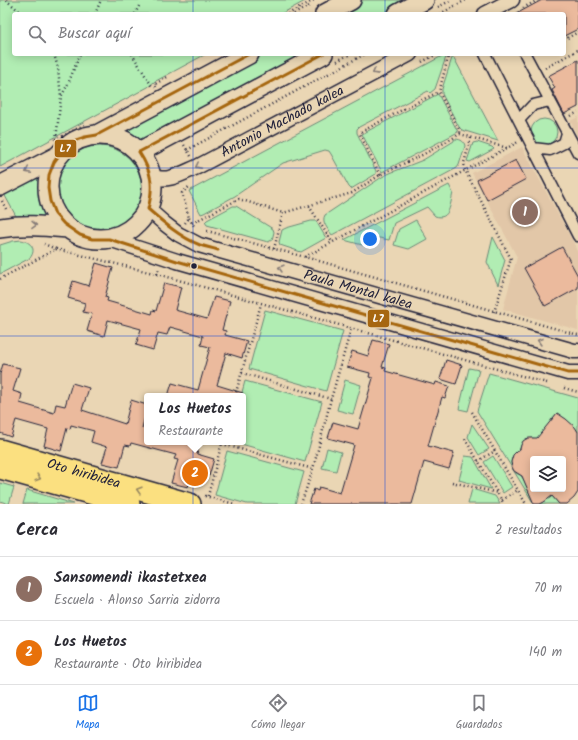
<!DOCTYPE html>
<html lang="es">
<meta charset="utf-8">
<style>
body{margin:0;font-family:Kalam,sans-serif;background:#f2f2f3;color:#2b2b33}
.controls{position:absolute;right:12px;bottom:12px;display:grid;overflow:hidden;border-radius:4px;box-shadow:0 2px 10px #0003}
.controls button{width:36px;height:36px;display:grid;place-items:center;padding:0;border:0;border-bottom:1px solid #e1e1e2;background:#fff;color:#2b2b33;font:20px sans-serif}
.you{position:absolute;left:370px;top:239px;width:14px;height:14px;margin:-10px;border:3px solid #fff;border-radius:50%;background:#1a73e8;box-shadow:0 0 0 6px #1a73e833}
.badge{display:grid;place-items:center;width:26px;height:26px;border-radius:50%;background:#1a73e8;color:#fff;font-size:13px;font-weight:700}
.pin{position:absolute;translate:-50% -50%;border:2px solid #fff;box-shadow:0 1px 4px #0006}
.popup{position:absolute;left:144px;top:393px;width:102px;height:52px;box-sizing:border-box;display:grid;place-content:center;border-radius:4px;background:#fff;filter:drop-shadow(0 1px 3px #0005);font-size:13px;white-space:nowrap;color:#7c7c81}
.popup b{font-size:15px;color:#2b2b33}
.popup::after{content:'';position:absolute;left:50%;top:100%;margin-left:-8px;border:8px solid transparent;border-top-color:#fff}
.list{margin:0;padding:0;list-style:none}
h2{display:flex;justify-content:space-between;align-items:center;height:52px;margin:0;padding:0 16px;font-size:17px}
h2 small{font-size:13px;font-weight:400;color:#7c7c81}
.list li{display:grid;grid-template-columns:26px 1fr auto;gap:12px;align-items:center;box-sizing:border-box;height:64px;padding:0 16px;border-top:1px solid #e1e1e2}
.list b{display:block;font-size:15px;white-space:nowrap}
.list p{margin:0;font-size:13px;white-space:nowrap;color:#7c7c81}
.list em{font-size:13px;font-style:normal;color:#7c7c81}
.icon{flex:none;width:22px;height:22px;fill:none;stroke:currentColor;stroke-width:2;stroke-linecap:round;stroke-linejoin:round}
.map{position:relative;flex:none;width:578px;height:504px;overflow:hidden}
.search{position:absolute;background:#fff;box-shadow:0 2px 10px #0003;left:12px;right:12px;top:12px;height:44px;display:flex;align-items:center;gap:10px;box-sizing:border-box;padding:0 14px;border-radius:4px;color:#7c7c81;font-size:15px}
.sheet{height:180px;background:#fff}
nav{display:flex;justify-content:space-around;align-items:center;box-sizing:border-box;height:56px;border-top:1px solid #e1e1e2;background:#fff;font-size:11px;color:#7c7c81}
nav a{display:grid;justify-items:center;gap:2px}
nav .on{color:#1a73e8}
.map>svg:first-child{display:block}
.built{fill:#e2c7a8}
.green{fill:#b1edb3;stroke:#6a8877}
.building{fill:#ebba9d;stroke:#22223b;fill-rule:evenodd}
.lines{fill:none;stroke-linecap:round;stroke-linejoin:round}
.pedestrian-casing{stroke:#22223b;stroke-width:13}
.minor-casing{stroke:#22223b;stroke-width:17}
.secondary-casing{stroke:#22223b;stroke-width:22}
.primary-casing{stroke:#22223b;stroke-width:24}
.path{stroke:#22223b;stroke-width:2.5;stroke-dasharray:1 3;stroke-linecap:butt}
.pedestrian{stroke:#ead6b4;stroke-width:10}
.minor{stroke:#ead6b4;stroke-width:14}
.secondary{stroke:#ead6b4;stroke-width:19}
.primary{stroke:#fbe080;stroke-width:21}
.bus-1-casing{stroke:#ead6b4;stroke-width:6}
.bus-1{stroke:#a66610;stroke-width:3}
.oneway{stroke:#867c78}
.oneway2{stroke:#998a61}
.grid{fill:none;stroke:#1d4ed8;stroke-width:1;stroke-opacity:0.55}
.bus-dot{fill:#22223b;stroke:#ead6b4;stroke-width:1.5}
.labels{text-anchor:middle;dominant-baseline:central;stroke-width:3;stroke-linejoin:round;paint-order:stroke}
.street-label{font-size:14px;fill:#22223b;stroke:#ead6b4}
.line-badge{stroke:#ead6b4;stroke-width:1.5}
.badge-label{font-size:11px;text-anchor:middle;font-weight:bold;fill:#fff}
</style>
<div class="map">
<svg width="578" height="504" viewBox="0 0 578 504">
<rect width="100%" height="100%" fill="#ead6b4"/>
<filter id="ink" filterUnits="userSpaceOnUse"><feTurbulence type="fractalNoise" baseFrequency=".025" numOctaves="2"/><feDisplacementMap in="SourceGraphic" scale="8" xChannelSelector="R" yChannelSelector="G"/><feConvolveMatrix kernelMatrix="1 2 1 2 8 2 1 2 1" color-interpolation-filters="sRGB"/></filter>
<g filter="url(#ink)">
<!-- built -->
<path class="built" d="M578,117V137L570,121Z
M522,147L578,251V330L503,309L517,257L472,173Z"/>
<!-- green -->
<path class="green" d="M0,0H307L281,14H14V54H206L154,82L148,87L0,167Z
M364,0H409L382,14H338Z
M262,54H307L138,144L118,131Z
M444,55L446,57L435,89L430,93L428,91L359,127L357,129V133L376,171V174L351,189L349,187L331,154L329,151L325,150L283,163L235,196L204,213L201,214L189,191Z
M452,58H454L498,141L462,130L459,127L442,94V89Z
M438,94L458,132L382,172L362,134Z
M531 132a13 13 0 1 1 26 0a13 13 0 1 1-26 0Z
M454,139C459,139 464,140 465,146L459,165L457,168L332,235C328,229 321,222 325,215L382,177L390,173L423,160L454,141Z
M477,142L492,147L494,149L470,162L467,161L473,143Z
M56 189a43 43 0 1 1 86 0a43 43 0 1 1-86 0Z
M41,175C38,192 39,202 46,217L17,218L3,192Z
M449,185L453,193C450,204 450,221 435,216L427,207L394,223L389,240L370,236L366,246L344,240Z
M233,206H236L273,229L274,232L272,240L268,242L207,225L205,222L207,220Z
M416,220L427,239L409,249L394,245L399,229Z
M311,221H316L326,238L301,252L280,245L279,242L282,230L286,228Z
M493,237L505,260L498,285L487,262Z
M21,240C31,242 37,249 30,258L0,274V245L13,241Z
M265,310L343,331L326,391L249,369Z
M469,368L479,370L468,411L459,409Z
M489,373L578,398V432C572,424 565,419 557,413L537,440L533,438L526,439L521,445L520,449C512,454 508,463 514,471C516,474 520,474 522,477C525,481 531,498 534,504L477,411Z
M345,380L361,385L353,414L337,410Z
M245,381L322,402L305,462L234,442H243V396H241Z
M472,424L489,449L479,455L468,437Z
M327,448L341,452L336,471L322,468Z
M227,451L304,472L295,504H247L215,495Z
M465,456L473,457L491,489L459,480Z
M493,456L512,487L503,493L484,462Z
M0,483L14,487L9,504L0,501Z
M472,489L495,496L500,504H468Z
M27,490L74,504H23Z
M552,496L559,504H540L544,502Z"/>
<!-- building -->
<path class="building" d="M542,0H578V29L564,36V14H516Z
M578,60V107L564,114L552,90L555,88L548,76Z
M516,160L526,179L487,200L477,180Z
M562,247L578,276V288L545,306L524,268Z
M96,263L113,268L105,297L108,298L107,301L152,314L153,310L156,311L164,283L181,287L175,310L207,319L214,297L230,301L222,330L226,331L225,335L247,341L242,358L226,353L217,385L243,393V396H168L172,383L198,390L210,347L201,345L203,336L170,327L167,335L158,333L153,350L136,345L141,329L108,320L104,336L87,331L92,314L83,312L85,303L68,298L73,281L89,286Z
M373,340L389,344L382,367L386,368L385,371L435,385L436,382L449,386L445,398L442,397L428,446L454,453L449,469L424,462L412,504H309L314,489L318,491L319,487L340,493L354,445L328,438L333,422L358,429L373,378L369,377L370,373L347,367L352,351L368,356Z
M446,360L462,365L456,384L440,379Z
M3,364L20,368L13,391L22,394L20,403L54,413L56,404L65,406L72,383L89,388L82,410L125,424L131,400L147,405V409L142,428L147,429V442H189L200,445L197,454L214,459L209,476L193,471L188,487L171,483L178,460L174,459L176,455L131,443L130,446L125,445L119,467L102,463L107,447L91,442L94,431L71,425L70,429L67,428L61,451L44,446L48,429L16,420L11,437L0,433V374Z
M557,413L566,419L575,427L578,432V492L574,498L567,504H559L552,496L544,502L540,504H534L522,476L514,471L512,467L511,462L513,455L516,452L520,449L521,445L523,441L526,439L529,438H537ZM533,459H563V489H533Z"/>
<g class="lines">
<!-- pedestrian casing -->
<g class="pedestrian-casing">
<path id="pedestrian" d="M485,54L578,236
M525,54L578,153
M519,120L533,105L550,101
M533,148L550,150L564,143L567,133"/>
</g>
<!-- minor casing -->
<g class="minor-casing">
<g id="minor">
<path d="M485,14L512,0"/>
<path id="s1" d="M152,177C169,182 181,174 197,167L410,54"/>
<path id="s2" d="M148,209L165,224L178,234L199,245L574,351H578"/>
<path d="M109,239L177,261L568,373H578"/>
</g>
</g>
<!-- secondary casing -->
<g class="secondary-casing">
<path id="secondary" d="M325,14L351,0
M398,14L424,0
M48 187a52 52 0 1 1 104 0a52 52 0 1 1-104 0Z
M97,135L249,54
M139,152L323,54
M0,186L56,157
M0,228C23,224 44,226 67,228"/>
</g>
<!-- primary casing -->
<g class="primary-casing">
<g id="primary">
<path id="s3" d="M0,450L190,504"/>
<path d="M0,468L129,504"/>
</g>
</g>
<!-- path -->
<path class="path" d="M6,0L23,14
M438,7L452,0
M523,8L538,0
M95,14L101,0
M135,14L140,4
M288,14L314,0
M294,14L311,5
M440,14L466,0
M564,40L578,32
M54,54L58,68L61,97
M132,54L153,88
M449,54L439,92L460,131V134
M337,61L350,54
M422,62L437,54
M545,68L578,50
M156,87L155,84L169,76
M571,116L578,112
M471,138L464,163L465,170L511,259L494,312
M56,139L61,97L68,84L80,54
M55,140L84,125
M184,145L191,156
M187,150L365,54
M380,175L360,134L361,132L413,104L439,92
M2,201L7,211
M309,206L332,242
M189,218L194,226
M185,223L189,218L182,193L190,186
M192,223L239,199L283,213
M207,231L305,257L578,335
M56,249L157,274L159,269
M274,249L283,213L352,193L380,175L424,154L460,134L507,148
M305,257L518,142
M157,274L547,383
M0,279L56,249L44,244
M242,373L331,399
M564,388L578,392
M235,396L261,304
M472,412L526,504
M465,439L504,504
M222,444L313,469
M478,461L495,451
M452,482L498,493
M205,496L235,504
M208,496L222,442
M502,500L518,490
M301,504L313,469L331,399L351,329"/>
<!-- pedestrian -->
<use href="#pedestrian" class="pedestrian"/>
<!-- minor -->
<use href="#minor" class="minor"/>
<!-- secondary -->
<use href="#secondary" class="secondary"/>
<!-- primary -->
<use href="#primary" class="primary"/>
<!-- bus-1 casing -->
<g class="bus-1-casing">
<path id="bus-1" d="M249,54L97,135L85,137L76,140L62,151L54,162L49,175L48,188L50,201L55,214L64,224L80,235L92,239H109L177,261L568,373H578
M218,250C212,248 206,247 200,245C180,237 164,223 148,209C154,186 152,172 139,152L323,54"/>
</g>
<!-- bus-1 -->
<use href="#bus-1" class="bus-1"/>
</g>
<!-- one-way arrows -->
<defs><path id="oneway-chevron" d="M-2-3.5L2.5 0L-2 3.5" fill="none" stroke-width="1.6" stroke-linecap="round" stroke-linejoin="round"/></defs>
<g class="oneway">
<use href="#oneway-chevron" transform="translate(375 72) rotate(152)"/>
<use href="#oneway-chevron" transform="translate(198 166) rotate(153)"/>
<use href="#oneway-chevron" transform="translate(28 171) rotate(154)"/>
<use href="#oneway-chevron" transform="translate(34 225) rotate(1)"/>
<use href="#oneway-chevron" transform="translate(281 268) rotate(-164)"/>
<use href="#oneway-chevron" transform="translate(540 341) rotate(-164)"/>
</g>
<g class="oneway2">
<use href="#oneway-chevron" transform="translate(38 478) rotate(16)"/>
<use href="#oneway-chevron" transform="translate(139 490) rotate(-164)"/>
</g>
</g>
<!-- grid -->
<path class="grid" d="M193,0V14M385,0V14M193,54V504M385,54V504M0,168H578M0,336H578"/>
<!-- markers -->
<circle class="bus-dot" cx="194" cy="266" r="3.5"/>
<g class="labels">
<!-- street labels -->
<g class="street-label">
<text stroke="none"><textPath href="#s1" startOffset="144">Antonio Machado kalea</textPath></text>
<text stroke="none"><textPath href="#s2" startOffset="228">Paula Montal kalea</textPath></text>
<text stroke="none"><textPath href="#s3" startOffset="87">Oto hiribidea</textPath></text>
</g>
</g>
<g class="line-badge">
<rect x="54" y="139" width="23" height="19" rx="4" fill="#a66610"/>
<rect x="367" y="309" width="23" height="19" rx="4" fill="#a66610"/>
</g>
<g class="badge-label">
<text x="65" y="152">L7</text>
<text x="378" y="322">L7</text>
</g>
</svg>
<div class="controls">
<button><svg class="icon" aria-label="layers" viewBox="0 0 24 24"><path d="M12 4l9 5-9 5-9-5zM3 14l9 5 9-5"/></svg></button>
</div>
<div class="you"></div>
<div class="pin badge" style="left:525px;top:212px;background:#8d6e63">1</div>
<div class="pin badge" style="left:195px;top:473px;background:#e8710a">2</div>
<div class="popup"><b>Los Huetos</b>Restaurante</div>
<div class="search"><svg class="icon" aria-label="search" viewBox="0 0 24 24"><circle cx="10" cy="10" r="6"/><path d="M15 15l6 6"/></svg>Buscar aquí</div>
</div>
<section class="sheet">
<h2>Cerca<small>2 resultados</small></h2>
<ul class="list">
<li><span class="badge" style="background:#8d6e63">1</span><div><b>Sansomendi ikastetxea</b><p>Escuela · Alonso Sarria zidorra</p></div><em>70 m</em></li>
<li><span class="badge" style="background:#e8710a">2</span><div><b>Los Huetos</b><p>Restaurante · Oto hiribidea</p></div><em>140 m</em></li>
</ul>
</section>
<nav>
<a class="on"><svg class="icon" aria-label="map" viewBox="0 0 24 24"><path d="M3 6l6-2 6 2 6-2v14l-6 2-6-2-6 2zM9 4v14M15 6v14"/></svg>Mapa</a>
<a><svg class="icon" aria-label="directions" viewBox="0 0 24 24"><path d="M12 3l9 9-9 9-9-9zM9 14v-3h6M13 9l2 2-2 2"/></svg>Cómo llegar</a>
<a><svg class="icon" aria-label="saved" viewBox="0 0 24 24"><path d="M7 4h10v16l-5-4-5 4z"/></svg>Guardados</a>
</nav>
